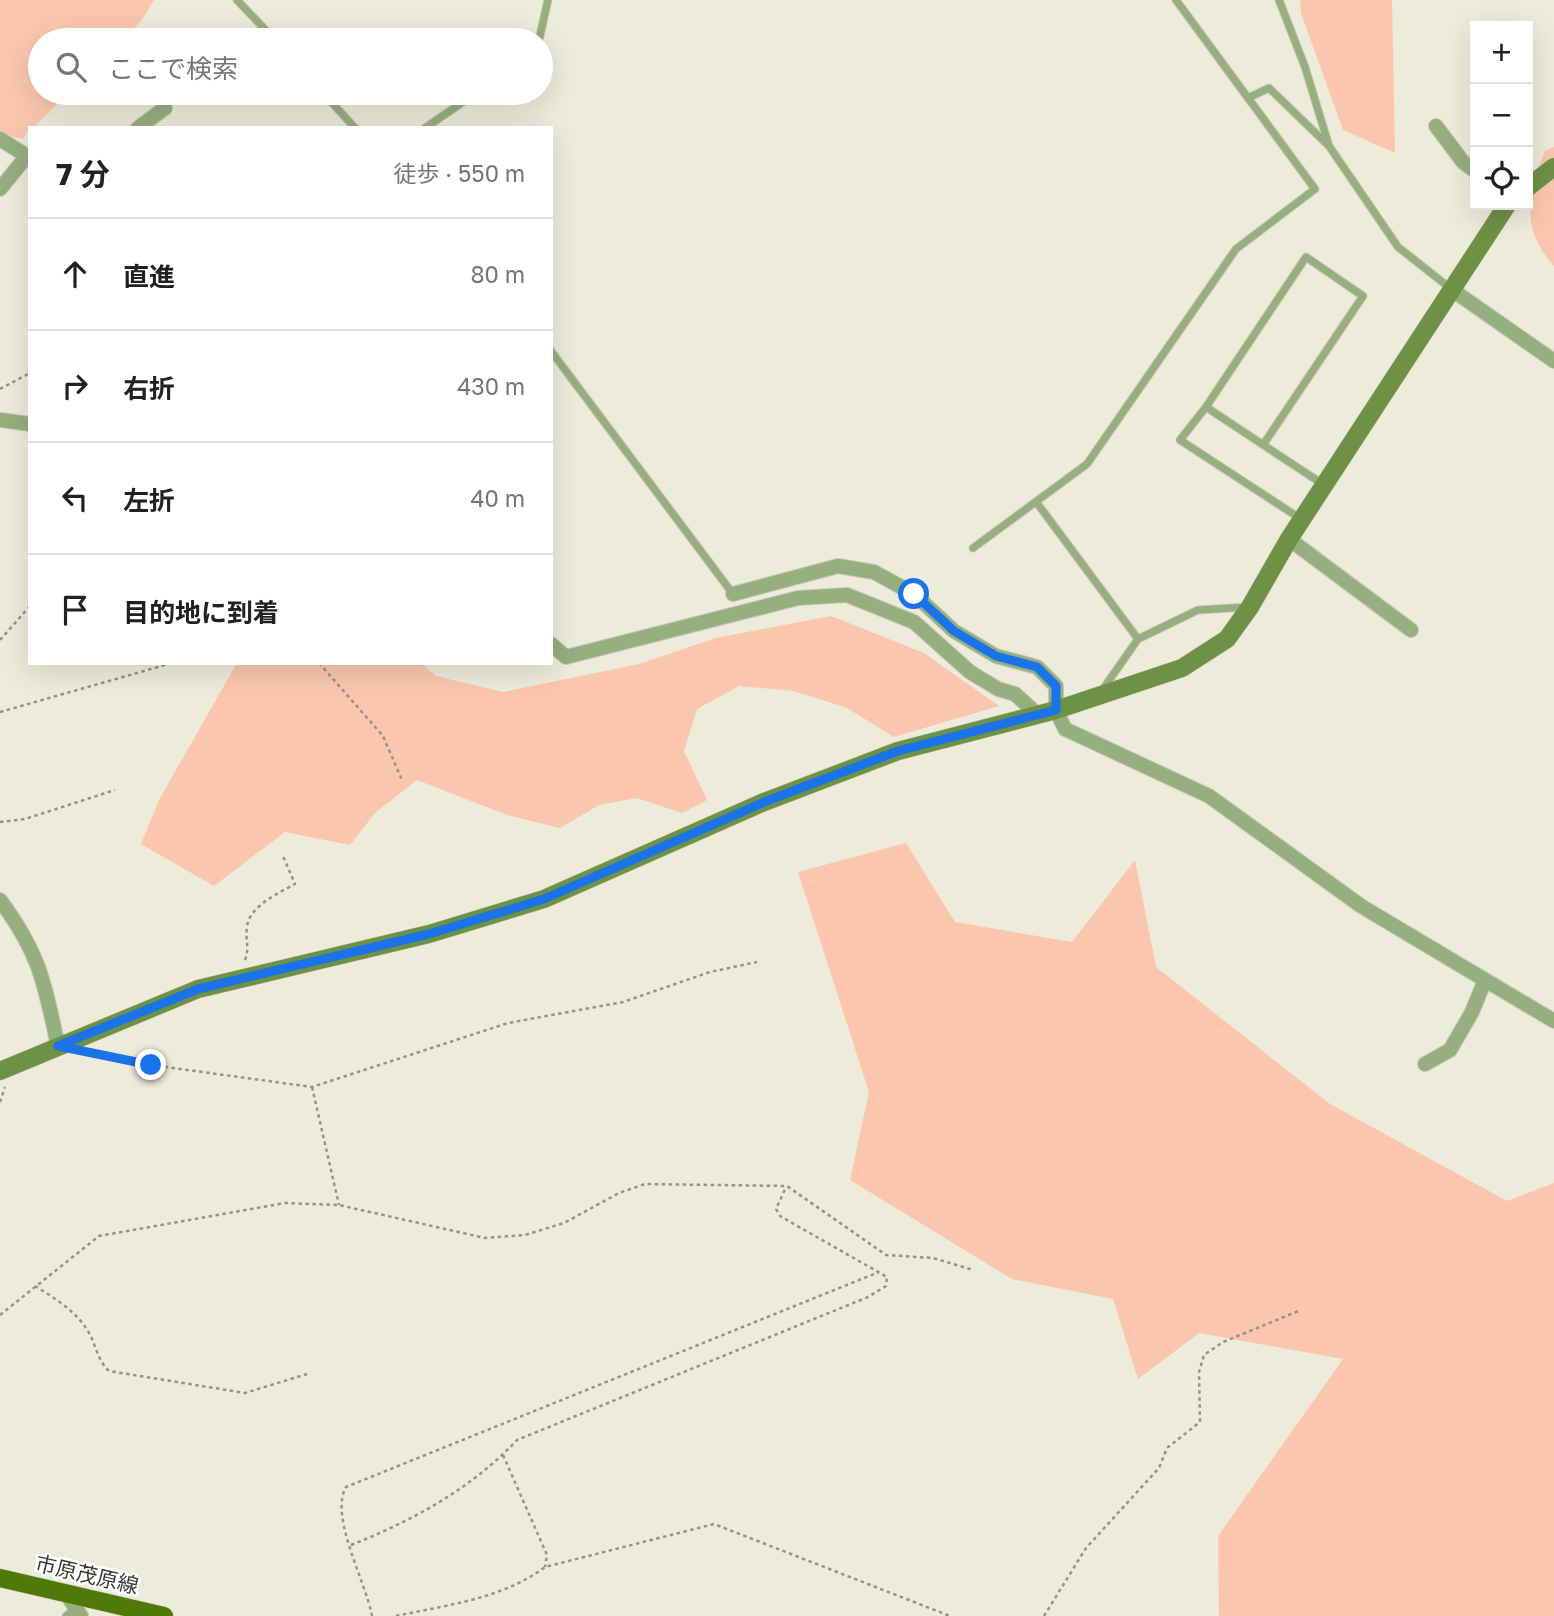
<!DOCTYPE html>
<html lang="ja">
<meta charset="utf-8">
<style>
body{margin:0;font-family:"Golos Text","Noto Sans JP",sans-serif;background:#f6f6f6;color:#202124}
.controls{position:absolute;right:21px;top:21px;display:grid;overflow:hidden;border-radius:0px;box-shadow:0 7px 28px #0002}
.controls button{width:63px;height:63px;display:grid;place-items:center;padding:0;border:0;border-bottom:2px solid #e0e0e0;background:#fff;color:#202124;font:35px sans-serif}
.stop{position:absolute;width:21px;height:21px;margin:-16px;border:5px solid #1a73e8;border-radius:50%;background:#fff}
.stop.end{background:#1a73e8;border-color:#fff;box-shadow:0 2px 7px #0008}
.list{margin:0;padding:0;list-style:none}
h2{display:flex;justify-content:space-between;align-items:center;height:91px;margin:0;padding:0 28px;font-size:30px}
h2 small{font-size:23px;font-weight:400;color:#757577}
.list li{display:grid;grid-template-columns:46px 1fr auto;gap:21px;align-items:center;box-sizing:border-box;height:112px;padding:0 28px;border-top:2px solid #e0e0e0}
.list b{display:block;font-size:26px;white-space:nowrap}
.list em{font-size:23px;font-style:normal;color:#757577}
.icon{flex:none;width:38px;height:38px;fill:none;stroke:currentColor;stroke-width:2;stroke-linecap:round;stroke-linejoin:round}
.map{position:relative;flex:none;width:1554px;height:1616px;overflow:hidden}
.search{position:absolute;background:#fff;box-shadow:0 7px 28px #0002;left:28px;top:28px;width:525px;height:77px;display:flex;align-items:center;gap:18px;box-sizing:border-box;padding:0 24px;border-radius:38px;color:#757577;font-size:26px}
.panel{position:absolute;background:#fff;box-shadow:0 7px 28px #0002;left:28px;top:126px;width:525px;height:539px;border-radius:0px}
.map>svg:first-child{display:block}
.green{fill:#fbc6ad}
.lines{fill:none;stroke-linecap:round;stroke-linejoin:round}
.lane-casing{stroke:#c9c7b8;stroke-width:9}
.street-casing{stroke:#c9c7b8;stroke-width:16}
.secondary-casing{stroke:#c9c7b8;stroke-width:19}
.primary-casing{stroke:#c9c7b8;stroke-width:19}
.path{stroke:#959388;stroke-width:2.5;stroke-dasharray:3.5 3.5;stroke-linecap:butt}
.lane{stroke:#96af7e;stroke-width:7}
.street{stroke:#96af7e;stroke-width:14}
.secondary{stroke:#6d9145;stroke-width:18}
.primary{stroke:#507a08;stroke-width:18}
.route{stroke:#1a73e8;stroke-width:9}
.labels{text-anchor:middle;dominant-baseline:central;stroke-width:5;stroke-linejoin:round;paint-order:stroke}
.street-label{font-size:21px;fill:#373630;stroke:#fff}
</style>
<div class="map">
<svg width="1554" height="1616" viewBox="0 0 1554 1616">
<rect width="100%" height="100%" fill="#edebda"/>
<!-- green -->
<path class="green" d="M0,0H154L141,21L122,40H40V93H68L33,128H30L23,139L0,134Z
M1300,0H1392L1395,153L1343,130L1301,13Z
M1554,147V266C1521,230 1526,194 1545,151Z
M831,616L924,653L999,706L894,737L847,708L794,691L739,686L697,709L684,751L707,800L682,813L637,798L599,805L560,828L507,815L417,780L375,813L350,845L285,832L214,886L141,844L160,798L237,663H421L436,676L503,692L639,664L716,638Z
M906,843L955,922L1072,942L1135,860L1156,967L1330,1104L1507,1201L1554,1183V1616H1219L1218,1536L1343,1359L1199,1333L1138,1379L1113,1299L1012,1279L850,1180L869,1092L798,872Z"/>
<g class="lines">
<!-- lane casing -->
<g class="lane-casing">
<path id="lane" d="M237,0L275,40
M1279,0L1305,67L1329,146
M539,40L548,0
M323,93L355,128
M1250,97L1269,88L1329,146L1398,247L1450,288
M425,128L476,93
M551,351L733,594
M1206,407L1306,257L1363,296L1263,445
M1037,503L1138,639L1101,692
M1301,519L1180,440L1206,407L1324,485
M973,548L1087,464L1236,249L1315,189L1176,0
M1138,639L1198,610L1249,607
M66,1616L75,1608"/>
</g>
<!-- street casing -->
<g class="street-casing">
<path id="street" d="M1436,126L1463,162L1475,171
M138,128L165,108
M0,139L30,158
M0,189L26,157
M1451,289L1554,361
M0,420L30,424
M1289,539L1411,630
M733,594L838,566L874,572L914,594L954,631L996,656L1037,667L1056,686V710L1065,729L1209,796L1361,906L1554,1021
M551,644L566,657L798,598L847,595L914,622L970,672L998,689L1015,694L1038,715
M0,900C40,954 44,982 58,1046
M1425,1064L1450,1050L1472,1012L1485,980
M65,1592L81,1616"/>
</g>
<!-- secondary casing -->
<g class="secondary-casing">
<path id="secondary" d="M1528,187L1554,167
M0,1071L198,989L429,934L544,899L764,802L898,751L1056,710L1182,668L1227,639L1250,607L1289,539L1507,205"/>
</g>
<!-- primary casing -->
<g class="primary-casing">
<path id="primary" d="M0,1578L164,1616"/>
</g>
<!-- path -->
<path class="path" d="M0,389L30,373
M0,640L30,606
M319,663L383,736L402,780
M0,712L172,663
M0,822L25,819L115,790
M245,960C250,947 245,940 247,927C249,906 279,893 295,884L283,856
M89,1052L151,1065L312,1087L508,1023L623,1002L710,972L757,962
M312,1087L339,1205
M0,1102L5,1087
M35,1286C53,1297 74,1310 86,1328C96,1342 96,1359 109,1371L245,1393L307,1374
M0,1315L99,1236L285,1203L339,1205L485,1238L525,1235L564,1223L619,1193L645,1184L787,1186L886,1255L933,1258L973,1270
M503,1455L547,1555L545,1567
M351,1545C412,1521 471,1489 517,1440L868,1297L886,1286L887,1277L780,1216L776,1209L786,1187
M372,1616C366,1582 329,1516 346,1487L879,1272
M396,1616C447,1605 502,1599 545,1567L714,1524L950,1616
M1044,1616L1086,1548L1159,1468L1167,1448L1200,1422L1199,1372L1204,1355L1223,1342L1301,1310"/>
<!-- lane -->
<use href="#lane" class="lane"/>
<!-- street -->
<use href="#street" class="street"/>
<!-- secondary -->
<use href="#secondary" class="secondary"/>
<!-- primary -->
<use href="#primary" class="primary"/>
</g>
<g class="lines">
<!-- route -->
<path class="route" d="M151,1065L58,1046L198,989L429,934L544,899L764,802L898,751L1056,710V686L1037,667L996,656L954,631L914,594"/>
</g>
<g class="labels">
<!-- street labels -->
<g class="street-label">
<text transform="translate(87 1574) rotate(13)">市原茂原線</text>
</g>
</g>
</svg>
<div class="controls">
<button>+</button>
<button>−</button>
<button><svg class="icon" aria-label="locate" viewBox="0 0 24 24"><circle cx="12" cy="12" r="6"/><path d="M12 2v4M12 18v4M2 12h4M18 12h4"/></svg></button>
</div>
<div class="stop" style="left:914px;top:594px"></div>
<div class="stop end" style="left:151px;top:1065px"></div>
<div class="search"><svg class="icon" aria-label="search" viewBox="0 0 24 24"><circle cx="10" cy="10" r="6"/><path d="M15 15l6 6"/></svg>ここで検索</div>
<section class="panel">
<h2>7 分<small>徒歩 · 550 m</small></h2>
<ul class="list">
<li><svg class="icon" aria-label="ahead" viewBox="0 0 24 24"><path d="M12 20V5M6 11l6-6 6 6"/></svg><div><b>直進</b></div><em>80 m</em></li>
<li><svg class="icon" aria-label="right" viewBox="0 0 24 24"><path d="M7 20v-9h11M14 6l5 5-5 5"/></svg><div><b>右折</b></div><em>430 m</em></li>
<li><svg class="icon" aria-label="left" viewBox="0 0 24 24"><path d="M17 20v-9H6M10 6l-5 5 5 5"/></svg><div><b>左折</b></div><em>40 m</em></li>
<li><svg class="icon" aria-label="arrive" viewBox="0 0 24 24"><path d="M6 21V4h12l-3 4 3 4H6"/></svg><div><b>目的地に到着</b></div></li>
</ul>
</section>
</div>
